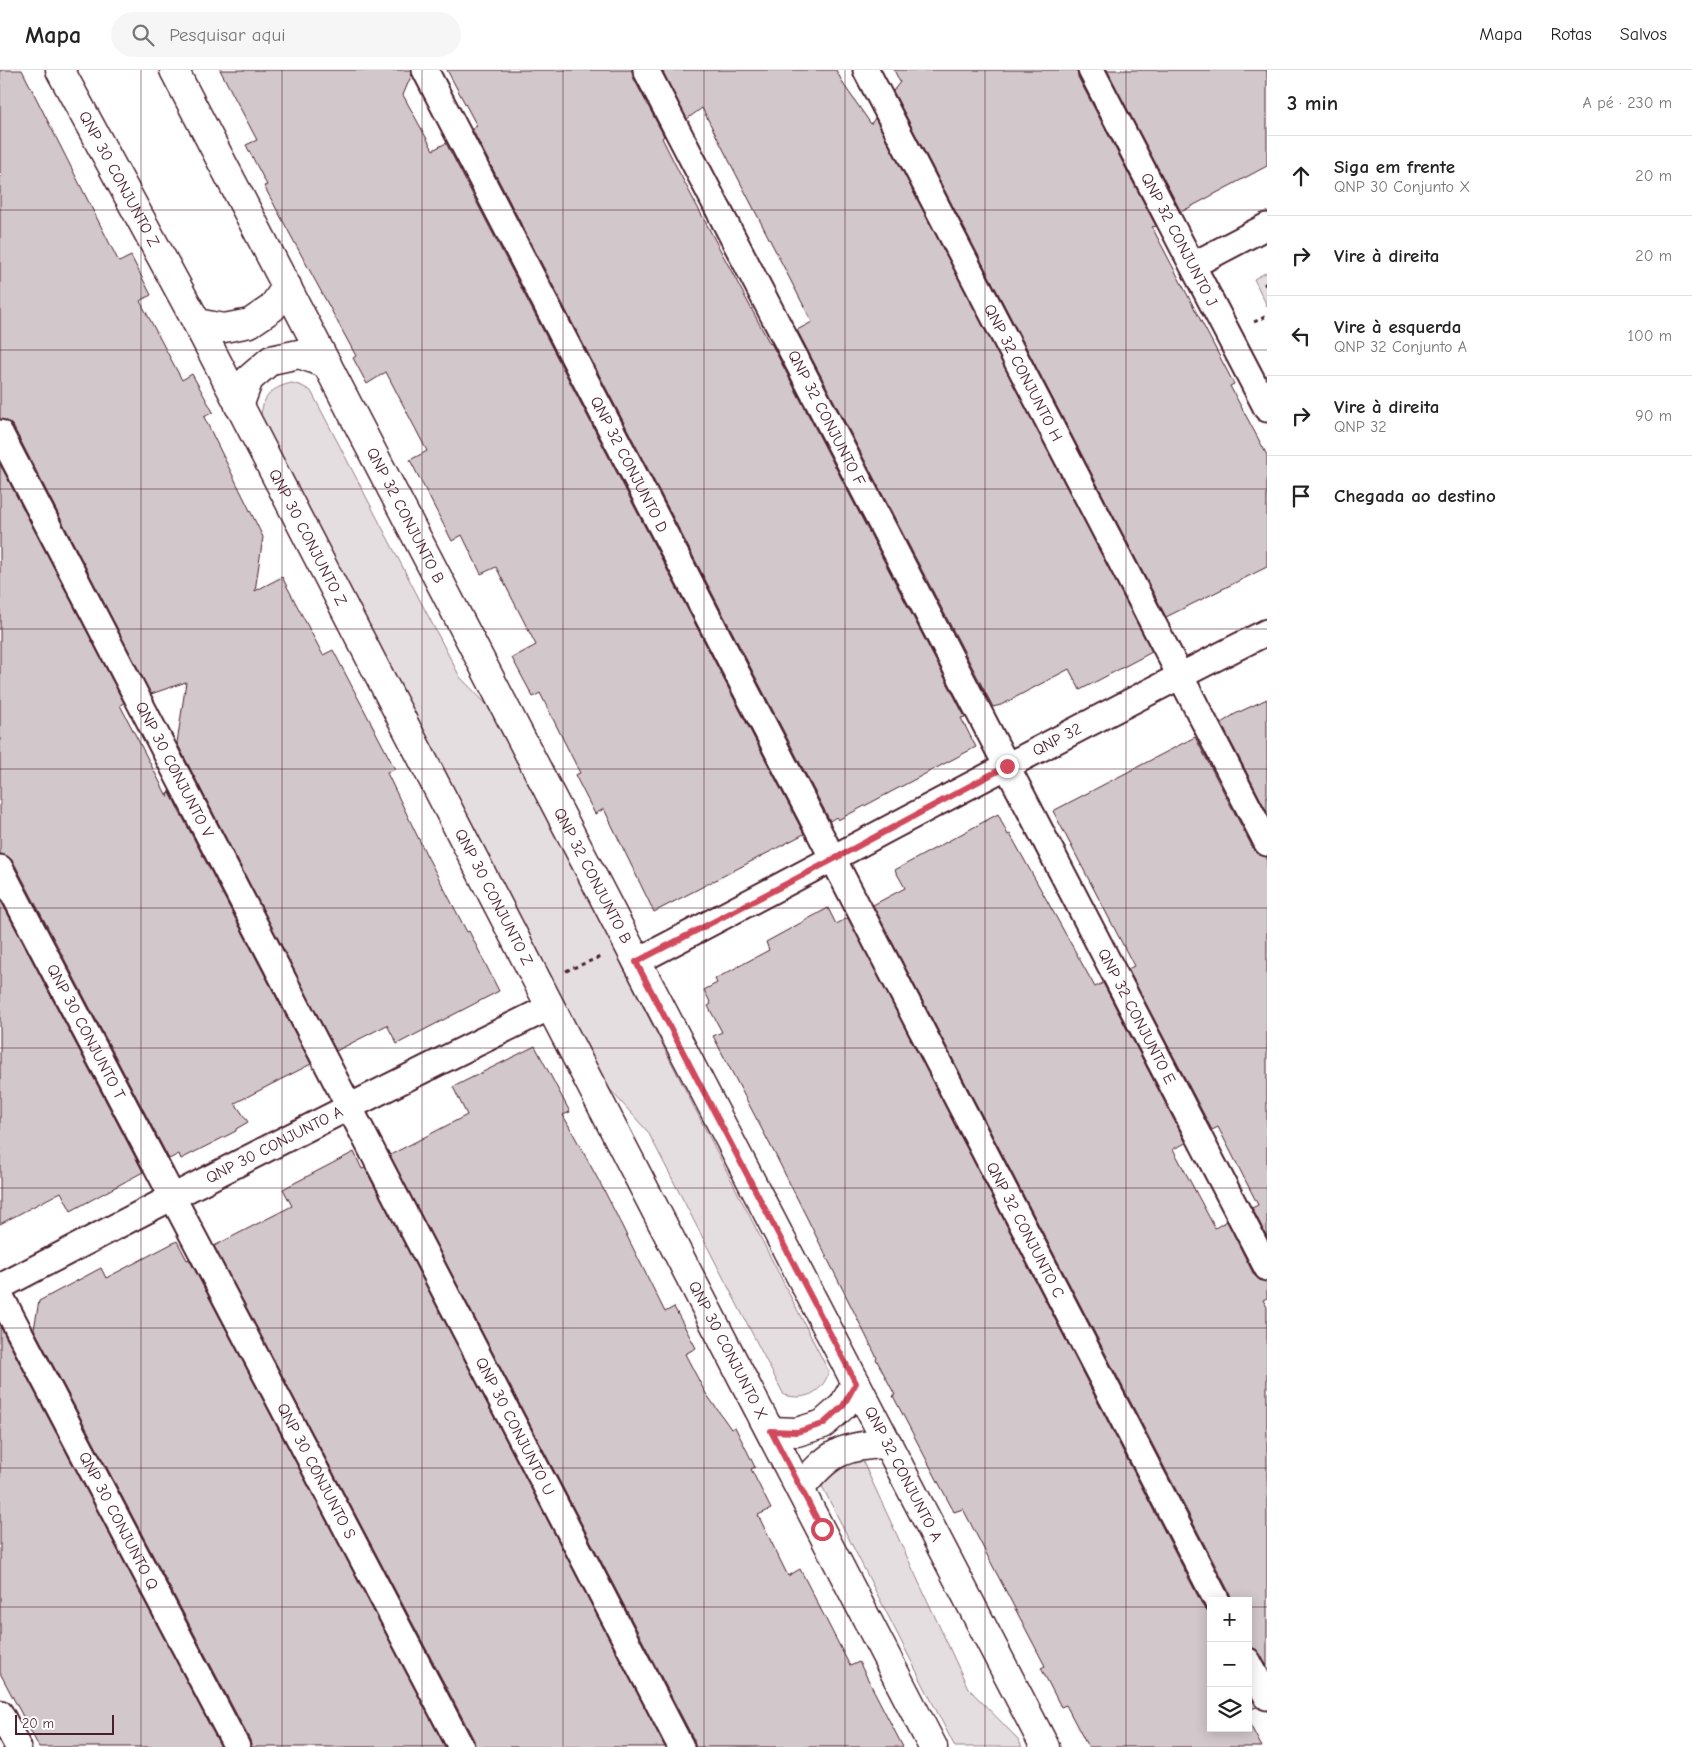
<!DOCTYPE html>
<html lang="pt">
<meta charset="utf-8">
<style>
body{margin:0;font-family:"Comic Neue",sans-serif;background:#f6f6f6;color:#222}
.controls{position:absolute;right:15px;bottom:15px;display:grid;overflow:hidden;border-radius:0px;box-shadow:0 2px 12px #0003}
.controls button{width:45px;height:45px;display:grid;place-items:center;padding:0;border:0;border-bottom:1px solid #e0e0e0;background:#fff;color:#222;font:25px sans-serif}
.scale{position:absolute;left:15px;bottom:12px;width:99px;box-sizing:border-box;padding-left:5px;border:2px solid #4a1f2b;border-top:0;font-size:14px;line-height:18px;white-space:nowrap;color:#4a1f2b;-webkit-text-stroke:4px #fff;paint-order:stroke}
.stop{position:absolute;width:15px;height:15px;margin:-11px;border:4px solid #d1495b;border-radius:50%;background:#fff}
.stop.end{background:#d1495b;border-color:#fff;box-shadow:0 1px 5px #0008}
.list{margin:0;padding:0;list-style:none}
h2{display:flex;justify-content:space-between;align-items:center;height:65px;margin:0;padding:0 20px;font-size:21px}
h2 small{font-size:16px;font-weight:400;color:#767676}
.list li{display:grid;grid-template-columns:32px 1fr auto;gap:15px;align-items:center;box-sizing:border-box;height:80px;padding:0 20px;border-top:1px solid #e0e0e0}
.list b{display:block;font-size:19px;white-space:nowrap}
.list p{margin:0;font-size:16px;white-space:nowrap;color:#767676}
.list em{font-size:16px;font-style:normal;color:#767676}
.icon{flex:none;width:28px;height:28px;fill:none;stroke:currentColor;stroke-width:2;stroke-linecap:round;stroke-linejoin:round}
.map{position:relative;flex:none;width:1267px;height:1677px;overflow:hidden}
header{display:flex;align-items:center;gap:30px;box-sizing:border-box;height:70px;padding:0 25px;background:#fff;border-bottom:1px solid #e0e0e0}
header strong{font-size:24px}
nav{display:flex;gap:28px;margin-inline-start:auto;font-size:18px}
.search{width:350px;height:45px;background:#f6f6f6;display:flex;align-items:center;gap:12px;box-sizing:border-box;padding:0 18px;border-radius:28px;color:#767676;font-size:19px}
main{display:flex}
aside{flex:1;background:#fff}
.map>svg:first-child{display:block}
.green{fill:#e5dee0;stroke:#987e86}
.building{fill:#d2c7cb;stroke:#4a1f2b}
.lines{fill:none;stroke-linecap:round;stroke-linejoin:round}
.street-casing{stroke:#4a1f2b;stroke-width:29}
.secondary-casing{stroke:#4a1f2b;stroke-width:31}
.path{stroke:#4a1f2b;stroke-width:3;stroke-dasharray:4 4;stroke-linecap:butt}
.street{stroke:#fff;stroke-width:25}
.secondary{stroke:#fff;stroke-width:28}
.route{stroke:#d1495b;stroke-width:6}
.grid{fill:none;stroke:#4a1f2b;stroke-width:1;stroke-opacity:0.55}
.labels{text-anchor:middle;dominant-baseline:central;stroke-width:4;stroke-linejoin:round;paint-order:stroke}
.street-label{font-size:16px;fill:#4a1f2b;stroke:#fff}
</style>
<header>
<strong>Mapa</strong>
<div class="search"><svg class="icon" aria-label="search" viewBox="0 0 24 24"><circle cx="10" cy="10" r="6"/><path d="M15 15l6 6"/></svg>Pesquisar aqui</div>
<nav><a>Mapa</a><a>Rotas</a><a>Salvos</a></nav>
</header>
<main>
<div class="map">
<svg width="1267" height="1677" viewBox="0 0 1267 1677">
<rect width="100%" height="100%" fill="#fff"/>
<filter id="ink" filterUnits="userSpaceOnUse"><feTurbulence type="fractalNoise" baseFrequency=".02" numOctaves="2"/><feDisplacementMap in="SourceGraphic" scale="10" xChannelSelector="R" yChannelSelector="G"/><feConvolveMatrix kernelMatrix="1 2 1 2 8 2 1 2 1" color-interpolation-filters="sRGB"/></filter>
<g filter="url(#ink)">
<!-- green -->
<path class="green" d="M1267,202V236L1254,209Z
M292,313L302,316L311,321L460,607L492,640L829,1302C822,1323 805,1331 784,1325L648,1062L605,1014L261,347C262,327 272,317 292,313Z
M856,1389L863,1392L968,1618L1018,1669L1022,1677H955L821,1414L822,1406Z"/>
<!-- building -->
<path class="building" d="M0,0H22L119,192L131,186L151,225L140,231L182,310L192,304L213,342L204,347L263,467L255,521L282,507L323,585L333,580L395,699L387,703L426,784L467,862L469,861L499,921L397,974L387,955L336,981L177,673L186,612L151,624L13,356L7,351L0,349V107L2,106L0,102Z
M220,0H411L412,4L403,25L433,80L446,73L804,764L654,842L604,739L595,744L575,705L580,703L540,623L533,627L512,588L536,575L496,497L481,504L462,465L452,471L410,390L427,381L386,302L367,314L353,288L356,286L264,116L267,115L246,75L257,70Z
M447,0H632L633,7L664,66L662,68L679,102L770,274L771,273L965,647L961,648L976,677L838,750L836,747L830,751L472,59L477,56Z
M662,0H836L844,15L871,54L875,48L1152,582L1080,620L1069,599L1001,635L993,637L797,260L812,252L702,38L687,49Z
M894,0H1077L1078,7L1156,156L1152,157L1234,314L1230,316L1267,385V497L1166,547L893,21L900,12Z
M1107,0H1267V96L1181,142Z
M0,394L124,633L120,635L168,728L169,721L311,994L235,1033L248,1052L236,1059V1061L181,1089L179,1084L169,1089L13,791L7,786L0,784Z
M1267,629V742L1221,653L1235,644Z
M1195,667L1254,780L1260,785L1267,787V1167L1252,1138L1258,1135L1218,1057L1212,1060L1128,899L1134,896L1053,741Z
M998,744L1008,765L1010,764L1095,917L1103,913L1186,1073L1173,1079L1215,1158L1227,1151L1254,1205L1260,1210L1267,1212V1228L1263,1230L1267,1237V1596L1256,1579L1248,1577V1531H1231L1230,1524L873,835L905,818L895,800Z
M0,829L143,1102L71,1141L61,1122L0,1154Z
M828,838L836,854L848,848L1204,1538L1211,1544V1658H1248V1651L1262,1677H1088L1066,1635L1061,1637L1041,1598L1045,1596L963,1439L954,1442L893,1326L895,1325L876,1289L877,1288L776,1086L713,966L722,962L708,936L711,934L704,920L717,913L715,909L769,880L766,872Z
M535,976L570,1042L563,1045L606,1124L665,1242L674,1237L696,1278L685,1284L705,1322L731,1359L735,1357L755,1397L751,1399L771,1439L758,1445L788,1506L800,1499L850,1596L859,1592L903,1677H695L694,1670L390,1085L467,1045L453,1017Z
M354,1082L362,1099L365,1098L665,1677H475L474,1670L214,1176L292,1136L283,1119Z
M177,1171L187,1190L189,1189L445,1677H251L250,1670L34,1259L39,1231L101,1198L106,1208Z
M0,1256L10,1275L221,1677H39L0,1603Z
M1248,1622L1257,1637L1248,1640Z"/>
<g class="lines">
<!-- street casing -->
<g class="street-casing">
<g id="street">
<path id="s1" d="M425,0L1217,1531"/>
<path id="s2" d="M646,0L1267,1198"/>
<path id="s3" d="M866,0L1267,773"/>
<path id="s4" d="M1091,0L1267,339"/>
<path d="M1193,195L1267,156"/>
<path id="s5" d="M0,363L681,1677"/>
<path id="s6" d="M0,798L461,1677"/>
<path id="s7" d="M636,892C847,782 1055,668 1267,562"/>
<path id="s8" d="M0,1217C182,1121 365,1028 550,937"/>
<path id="s9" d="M0,1225L237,1677"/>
<path d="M1248,1591L1267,1627"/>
<path d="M0,1643L18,1677"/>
</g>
</g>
<!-- secondary casing -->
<g class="secondary-casing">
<g id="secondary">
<path id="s10" d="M60,0L197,253L933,1677"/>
<path id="s11" d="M174,0L1045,1677"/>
<path d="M197,253L224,258L250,253L272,238L287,216"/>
<path d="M239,336L249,309L271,290L299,284L327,294"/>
<path d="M771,1361L797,1362L823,1354L843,1336L856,1313"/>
<path d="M800,1419C828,1383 843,1375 888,1374"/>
</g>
</g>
<!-- path -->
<path class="path" d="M1267,213L1265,214L1267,219
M1254,252L1267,246
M566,901L600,887"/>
<!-- street -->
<use href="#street" class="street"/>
<!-- secondary -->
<use href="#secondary" class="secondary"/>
</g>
</g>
<g class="lines" filter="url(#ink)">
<!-- route -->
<path class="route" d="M822,1459L771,1361L797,1362L823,1354L843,1336L856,1313L636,892L834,789L1007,696"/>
</g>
<!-- grid -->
<path class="grid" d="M141,0V1677M282,0V1677M422,0V1677M563,0V1677M704,0V1677M845,0V1677M985,0V1677M1126,0V1677M0,140H1267M0,280H1267M0,419H1267M0,559H1267M0,699H1267M0,838H1267M0,978H1267M0,1118H1267M0,1258H1267M0,1398H1267M0,1537H1211M1248,1537H1267"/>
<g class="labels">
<!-- street labels -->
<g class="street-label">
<text stroke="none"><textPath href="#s10" startOffset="124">QNP 30 CONJUNTO Z</textPath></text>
<text stroke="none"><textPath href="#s4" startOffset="191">QNP 32 CONJUNTO J</textPath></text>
<text stroke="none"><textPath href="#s3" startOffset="341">QNP 32 CONJUNTO H</textPath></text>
<text stroke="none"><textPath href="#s2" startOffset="392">QNP 32 CONJUNTO F</textPath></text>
<text stroke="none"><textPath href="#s1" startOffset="444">QNP 32 CONJUNTO D</textPath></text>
<text stroke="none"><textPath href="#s11" startOffset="502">QNP 32 CONJUNTO B</textPath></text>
<text stroke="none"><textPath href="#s10" startOffset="529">QNP 30 CONJUNTO Z</textPath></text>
<text stroke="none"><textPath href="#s7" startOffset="476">QNP 32</textPath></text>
<text stroke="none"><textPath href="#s5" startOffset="379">QNP 30 CONJUNTO V</textPath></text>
<text stroke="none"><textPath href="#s11" startOffset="908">QNP 32 CONJUNTO B</textPath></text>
<text stroke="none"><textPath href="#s10" startOffset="934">QNP 30 CONJUNTO Z</textPath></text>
<text stroke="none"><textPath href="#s2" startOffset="1066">QNP 32 CONJUNTO E</textPath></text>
<text stroke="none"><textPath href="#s6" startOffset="185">QNP 30 CONJUNTO T</textPath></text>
<text stroke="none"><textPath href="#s8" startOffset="309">QNP 30 CONJUNTO A</textPath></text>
<text stroke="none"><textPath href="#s1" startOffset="1306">QNP 32 CONJUNTO C</textPath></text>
<text stroke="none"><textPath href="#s10" startOffset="1444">QNP 30 CONJUNTO X</textPath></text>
<text stroke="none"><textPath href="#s5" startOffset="1119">QNP 30 CONJUNTO U</textPath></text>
<text stroke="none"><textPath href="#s6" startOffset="681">QNP 30 CONJUNTO S</textPath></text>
<text stroke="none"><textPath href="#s11" startOffset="1582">QNP 32 CONJUNTO A</textPath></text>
<text stroke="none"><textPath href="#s9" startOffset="255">QNP 30 CONJUNTO Q</textPath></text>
</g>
</g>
</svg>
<div class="controls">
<button>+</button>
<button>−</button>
<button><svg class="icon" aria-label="layers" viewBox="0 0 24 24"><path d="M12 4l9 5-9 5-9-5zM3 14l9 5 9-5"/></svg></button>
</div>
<div class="scale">20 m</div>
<div class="stop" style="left:822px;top:1459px"></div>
<div class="stop end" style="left:1007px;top:696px"></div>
</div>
<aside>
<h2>3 min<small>A pé · 230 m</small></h2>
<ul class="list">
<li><svg class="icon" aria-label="ahead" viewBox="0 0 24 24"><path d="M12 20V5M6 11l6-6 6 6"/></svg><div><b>Siga em frente</b><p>QNP 30 Conjunto X</p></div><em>20 m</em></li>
<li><svg class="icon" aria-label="right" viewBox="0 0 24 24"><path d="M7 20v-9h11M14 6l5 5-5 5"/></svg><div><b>Vire à direita</b></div><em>20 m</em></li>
<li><svg class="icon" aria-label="left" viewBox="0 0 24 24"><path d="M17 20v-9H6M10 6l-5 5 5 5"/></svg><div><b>Vire à esquerda</b><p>QNP 32 Conjunto A</p></div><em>100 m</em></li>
<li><svg class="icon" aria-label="right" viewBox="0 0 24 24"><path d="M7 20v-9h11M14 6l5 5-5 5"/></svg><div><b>Vire à direita</b><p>QNP 32</p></div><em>90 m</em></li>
<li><svg class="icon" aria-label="arrive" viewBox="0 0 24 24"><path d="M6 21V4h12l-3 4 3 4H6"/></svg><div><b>Chegada ao destino</b></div></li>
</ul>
</aside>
</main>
